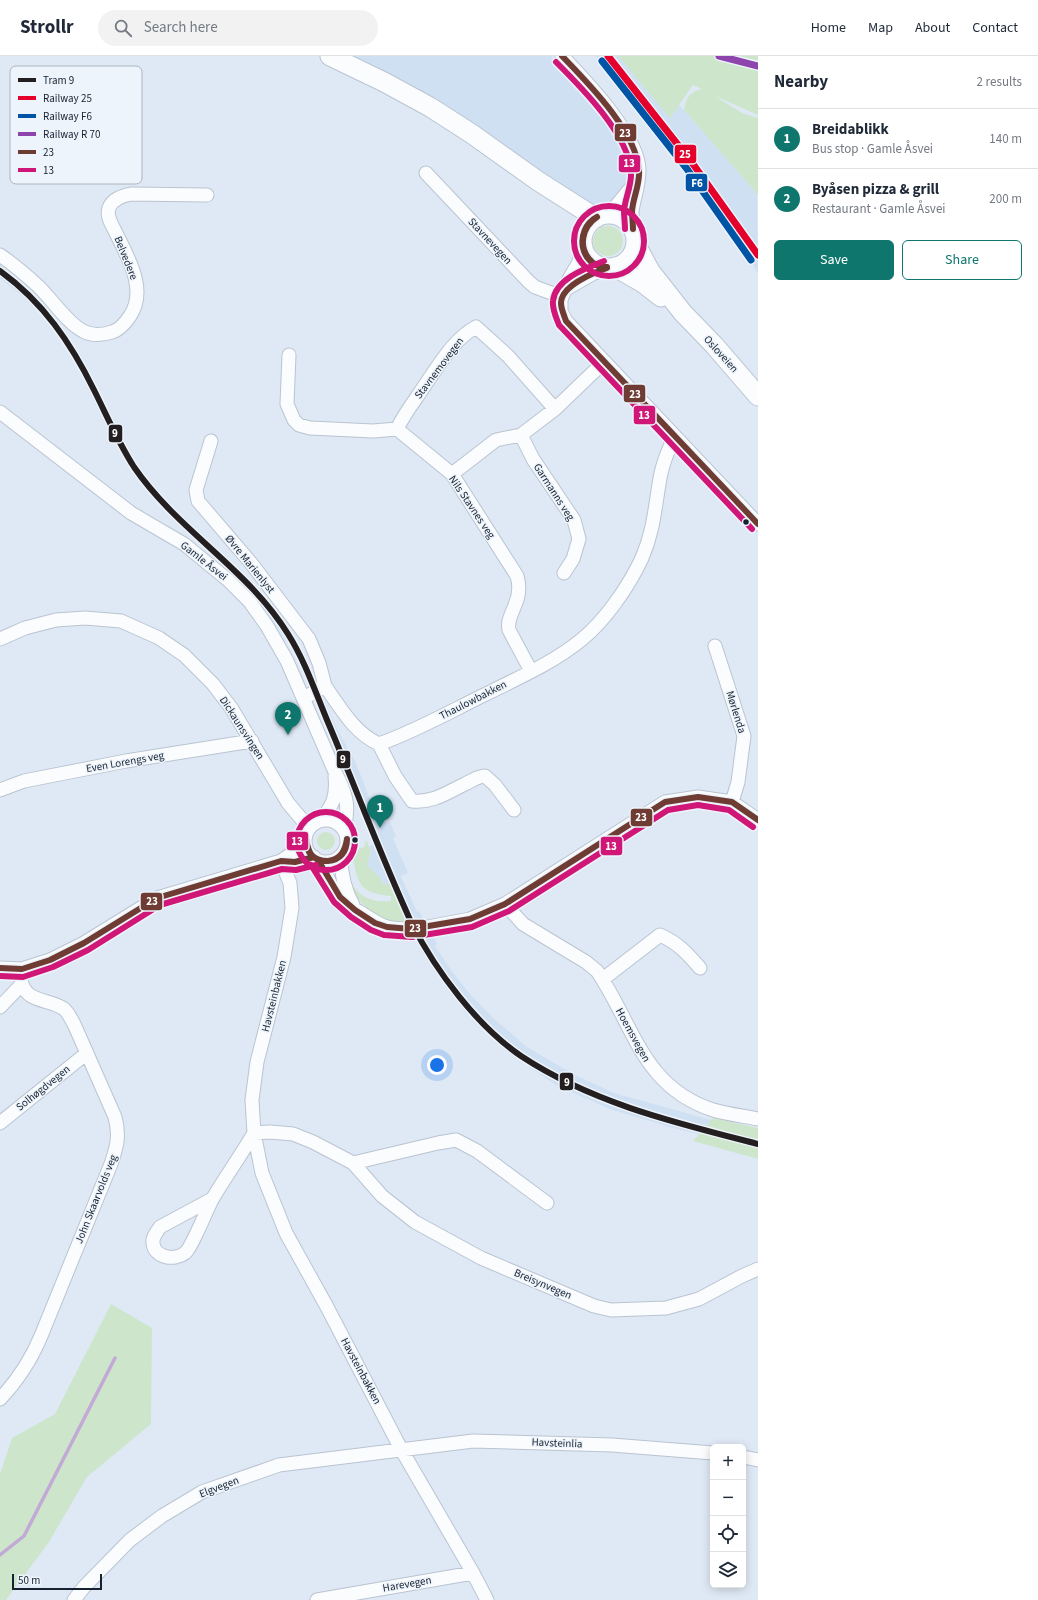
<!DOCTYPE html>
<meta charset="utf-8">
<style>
body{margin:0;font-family:"Source Sans 3",sans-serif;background:#f2f2f3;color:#1f2937}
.controls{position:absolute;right:12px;bottom:12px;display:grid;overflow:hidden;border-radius:6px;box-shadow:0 2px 10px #0003}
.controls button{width:36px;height:36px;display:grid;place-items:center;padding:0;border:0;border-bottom:1px solid #e0e1e3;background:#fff;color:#1f2937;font:20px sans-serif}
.scale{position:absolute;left:12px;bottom:10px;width:90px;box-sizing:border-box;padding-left:4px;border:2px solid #172230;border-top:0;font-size:11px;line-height:14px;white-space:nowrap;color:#172230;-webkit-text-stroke:3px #edf4fb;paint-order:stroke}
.you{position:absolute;left:437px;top:1009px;width:14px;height:14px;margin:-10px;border:3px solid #fff;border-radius:50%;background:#1a73e8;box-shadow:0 0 0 6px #1a73e833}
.badge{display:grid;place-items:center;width:26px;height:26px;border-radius:50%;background:#0f766e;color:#fff;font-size:13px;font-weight:700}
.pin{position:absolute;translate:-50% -33px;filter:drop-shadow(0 1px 2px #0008)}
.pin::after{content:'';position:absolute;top:21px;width:14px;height:12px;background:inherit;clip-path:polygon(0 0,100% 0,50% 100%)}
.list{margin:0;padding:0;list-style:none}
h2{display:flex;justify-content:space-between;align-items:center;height:52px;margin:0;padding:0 16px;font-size:17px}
h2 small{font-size:13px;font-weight:400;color:#747a83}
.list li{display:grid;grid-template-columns:26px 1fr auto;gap:12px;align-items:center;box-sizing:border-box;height:60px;padding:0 16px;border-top:1px solid #e0e1e3}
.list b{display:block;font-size:15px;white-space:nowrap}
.list p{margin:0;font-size:13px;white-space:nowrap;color:#747a83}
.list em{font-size:13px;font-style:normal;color:#747a83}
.actions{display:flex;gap:8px;padding:12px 16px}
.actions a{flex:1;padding:9px 0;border:1px solid #0f766e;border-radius:6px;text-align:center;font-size:14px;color:#0f766e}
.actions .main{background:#0f766e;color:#fff}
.icon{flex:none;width:22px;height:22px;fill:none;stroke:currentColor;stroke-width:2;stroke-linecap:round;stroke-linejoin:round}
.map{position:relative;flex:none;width:758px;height:1544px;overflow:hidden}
header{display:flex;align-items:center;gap:24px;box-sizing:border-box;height:56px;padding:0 20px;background:#fff;border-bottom:1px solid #e0e1e3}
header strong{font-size:19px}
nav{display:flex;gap:22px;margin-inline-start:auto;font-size:14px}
.search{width:280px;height:36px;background:#f2f2f3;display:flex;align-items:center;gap:10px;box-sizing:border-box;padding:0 14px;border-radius:22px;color:#747a83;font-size:15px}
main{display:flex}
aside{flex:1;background:#fff}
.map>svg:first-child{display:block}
.built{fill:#cfe0f3}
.green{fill:#cde6cb}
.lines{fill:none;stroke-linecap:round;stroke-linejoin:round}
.stream{stroke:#c2a9d6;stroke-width:3.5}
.minor-tunnel{stroke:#b7c1ce;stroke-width:13;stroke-dasharray:13 6;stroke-linecap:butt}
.minor-casing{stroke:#bac4d1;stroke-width:15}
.highway-casing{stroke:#bac4d1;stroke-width:21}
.minor{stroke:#fafcfe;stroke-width:13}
.highway{stroke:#fafcfe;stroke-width:19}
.bus-1-casing{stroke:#edf4fb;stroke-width:9}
.bus-2-casing{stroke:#edf4fb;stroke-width:9}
.bus-1{stroke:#6e3c32;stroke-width:6}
.bus-2{stroke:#d01778;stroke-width:6}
.rail-1-casing{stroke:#edf4fb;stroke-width:10}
.rail-2-casing{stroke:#edf4fb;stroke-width:10}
.rail-3-casing{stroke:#edf4fb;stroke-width:10}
.rail-1{stroke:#e4002b;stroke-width:7}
.rail-2{stroke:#0054a6;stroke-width:7}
.rail-3{stroke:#8e44ad;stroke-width:7}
.tram-1-casing{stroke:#edf4fb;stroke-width:9}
.tram-1{stroke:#231f20;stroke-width:6}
.bus-dot{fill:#172230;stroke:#edf4fb;stroke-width:1.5}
.labels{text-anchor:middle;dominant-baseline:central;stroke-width:3;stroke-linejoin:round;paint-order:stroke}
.street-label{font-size:11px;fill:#172230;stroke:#edf4fb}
.key{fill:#edf4fb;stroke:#adb5be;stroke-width:1}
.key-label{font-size:11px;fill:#172230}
.line-badge{stroke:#edf4fb;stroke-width:1.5}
.badge-label{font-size:11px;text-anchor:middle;font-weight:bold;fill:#fff}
</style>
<header>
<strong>Strollr</strong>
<div class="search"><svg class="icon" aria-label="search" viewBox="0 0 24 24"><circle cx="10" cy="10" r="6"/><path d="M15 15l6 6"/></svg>Search here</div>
<nav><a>Home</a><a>Map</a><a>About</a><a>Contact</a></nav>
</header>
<main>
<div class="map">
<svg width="758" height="1544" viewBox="0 0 758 1544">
<rect width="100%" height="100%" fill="#dfe9f5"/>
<!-- built -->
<path class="built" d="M343,0H551L572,21L605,61L627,93L630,103L631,117L624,133L617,142L596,151Z
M596,0H632L684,54L757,137L758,217L725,166Z
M0,208L39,243L62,271L83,303L124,387L137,409L158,436L259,536L286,571L308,608L337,673L356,707L379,767L386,765L387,767L390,766L396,780L393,782L408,817L401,820L417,856L419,855L437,888L435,890L451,914L470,938L492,961L527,991L573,1018L614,1037L758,1077V1093L673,1072L610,1053L556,1029L507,996L466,957L437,919L419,891L401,859L403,858L390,827L384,829L379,821L367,809L371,795L369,790L375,788L310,627L293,594L263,551L228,514L183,473L152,440L131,412L112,382L71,298L50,267L28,245L0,222Z"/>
<!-- green -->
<path class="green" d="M618,0H758V59L715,40L742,57L758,62V139L684,54C686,41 690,36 702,33L693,29L670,62Z
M593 185a15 15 0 1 1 30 0a15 15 0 1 1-30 0Z
M317 785a9 9 0 1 1 18 0a9 9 0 1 1-18 0Z
M366,785L367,786L371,795L367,809L379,821L384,829L390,827L404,858L402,859L406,867C379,865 361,852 349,828C354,830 357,835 361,838C369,845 381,846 391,845V840C361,837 358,830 353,802L360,791L362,793L366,788L364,786Z
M713,1062L758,1072V1103L693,1085Z
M111,1248L152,1272L151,1368L87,1421L49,1486L6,1544H0V1418L12,1382L55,1358Z"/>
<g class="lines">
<!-- stream -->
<path class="stream" d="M0,1499L24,1480L115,1302"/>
<!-- minor-tunnel -->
<path class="minor-tunnel" d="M409,873L428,871"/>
<!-- minor casing -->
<g class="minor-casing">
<path id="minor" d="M562,0C585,24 640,81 639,115C639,129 634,142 632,155C632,161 633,167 633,173
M426,117L529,226L535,231L562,241
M604,159L616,150L638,123
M583,192L579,206L569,223L561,244V255L566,265L758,468
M0,199C13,208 26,219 38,230C51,242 67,267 83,275C92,280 103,279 112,276C119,274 126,266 130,260C148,233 127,200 115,175C112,169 106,160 109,152C112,143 122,140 131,138L207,139
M566,233L592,218L607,212
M289,299L287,348L294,364L299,369L310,372L373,375L397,373L452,418L517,520C520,530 519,540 515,549C512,558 507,564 509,574L531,615
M0,356L131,457L184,488L228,524L250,546L267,570L287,605L335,716C346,737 350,750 344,773
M397,373C405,356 417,342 427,326C441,306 454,283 476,271L508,300L555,353
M521,379L533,403L574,464L579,483L573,503L564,517
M211,385L196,434L198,445L251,507L309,583L319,607L325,630
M452,418L496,384L521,379L555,353L604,306
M0,583L25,572L56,564L85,562L121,565L159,582L184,599L213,628L232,653L288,747L309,772
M715,590L744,680L738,726L732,746
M304,642L325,630C340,651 354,677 379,688C416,675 451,655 486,638C518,622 553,607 581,584C605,565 629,530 642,502C655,472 655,447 661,417C664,404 669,392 675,380
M379,688L395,720L412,745C433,747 446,737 465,728C471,725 478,720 485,720L495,729L514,754
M0,734L24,725L126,705L252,685
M321,764C333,749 337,741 335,720
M305 785a21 21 0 1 1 42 0a21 21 0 1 1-42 0Z
M341,800C341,818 344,833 353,849
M318,804C326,816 330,831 340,842C346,848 355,853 363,858C382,870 385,873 409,873
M281,805L290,827L292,852L284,901L257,1006L252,1044L254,1077L262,1117L286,1177L327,1251L401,1393L473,1517L487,1544
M281,805L295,806L314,801
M505,848L523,868L586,906L597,915C634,969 642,1031 713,1054C727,1058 743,1060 758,1063
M428,871L470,863L505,848L665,746L698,741L732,746L758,764
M0,912L22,913L50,904L84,887L157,842L281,805L291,798L305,783
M603,923L660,879C678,887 687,897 700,912
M0,951L22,928
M0,1067L87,997
M353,1107L438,1087L456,1084L477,1095L547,1147
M212,1143L160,1171C157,1176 152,1181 153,1187C154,1202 175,1205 185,1197C193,1190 206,1154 213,1142C226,1120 241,1099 254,1077L270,1076L293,1078L313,1086L353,1107L382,1140L415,1166L481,1202L594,1250L611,1254L666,1252L699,1243L742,1220L758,1213
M0,1343C18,1324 31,1304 41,1280L111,1108C117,1090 120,1080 115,1061L74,968C71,963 68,956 64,953C51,943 28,947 22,928C21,924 22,917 22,913
M743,1401L758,1404
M74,1544L84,1531L130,1484L162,1460L202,1436L279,1409L473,1385L612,1389L713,1397
M317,1544L473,1517"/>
</g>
<!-- highway casing -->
<g class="highway-casing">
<path id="highway" d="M330,0L384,26L430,51L472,78L538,125L596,162
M582 185a27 27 0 1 1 54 0a27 27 0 1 1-54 0Z
M636,189L650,215L683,257L714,289L758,340
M615,211L643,227L661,241"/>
</g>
<!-- minor -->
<use href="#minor" class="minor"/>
<!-- highway -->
<use href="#highway" class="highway"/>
<!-- bus-1 casing -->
<g class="bus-1-casing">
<path id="bus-1" d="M562,0C588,27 637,76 639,115C640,129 633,141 632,155C632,161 633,167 633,173
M597,161C582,171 577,192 592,206C595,209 603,210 607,211
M597,161C573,174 580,212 607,211
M607,212C593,217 561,230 561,247C561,253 564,259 566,265L758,468
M306,782C308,797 312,805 328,805
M306,782C305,796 314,806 328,805
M318,804L340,841L355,854L375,867L387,871L411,873L470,863L505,848L665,746L698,741L732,746L758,764
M328,805C340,804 347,796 347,783
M328,805C341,803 345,795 347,783
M0,912L22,913L50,904L84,887L157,842L281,805L295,806L314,801"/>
</g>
<!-- bus-2 casing -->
<g class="bus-2-casing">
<path id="bus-2" d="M556,6C581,31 629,79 631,116C632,129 625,142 624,155C624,161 625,167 625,173
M574 185a35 35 0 1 1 70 0a35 35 0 1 1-70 0Z
M604,205C586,212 555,223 553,245C552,253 556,261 559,269L752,473
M297 785a29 29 0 1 1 58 0a29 29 0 1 1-58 0Z
M311,809L334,846L351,861L371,874L384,879L412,881L472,871L509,855L668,754L698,749L729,754L753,771
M0,920L23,921L53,911L88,894L160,849L282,813L296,814L316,809"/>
</g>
<!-- bus-1 -->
<use href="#bus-1" class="bus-1"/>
<!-- bus-2 -->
<use href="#bus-2" class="bus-2"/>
<!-- rail-1 casing -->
<g class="rail-1-casing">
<path id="rail-1" d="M608,0L693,108L758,199"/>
</g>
<!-- rail-2 casing -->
<g class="rail-2-casing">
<path id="rail-2" d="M602,5L687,113L751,204"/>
</g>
<!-- rail-3 casing -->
<g class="rail-3-casing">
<path id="rail-3" d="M719,0L758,10"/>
</g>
<!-- rail-1 -->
<use href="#rail-1" class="rail-1"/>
<!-- rail-2 -->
<use href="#rail-2" class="rail-2"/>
<!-- rail-3 -->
<use href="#rail-3" class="rail-3"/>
<!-- tram-1 casing -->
<g class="tram-1-casing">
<path id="tram-1" d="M0,215C43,246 71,287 94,334C107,360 118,386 134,411C177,474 248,513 288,578C305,605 315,635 327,664C356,732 381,801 412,868C436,915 477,970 521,1000C592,1047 676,1067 758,1088"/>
</g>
<!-- tram-1 -->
<use href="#tram-1" class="tram-1"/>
</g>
<!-- markers -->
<g class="bus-dot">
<circle cx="746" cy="466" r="3.5"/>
<circle cx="355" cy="784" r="3.5"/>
</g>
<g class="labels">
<!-- street labels -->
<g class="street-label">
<text transform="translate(490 185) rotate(47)">Stavnevegen</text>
<text transform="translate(126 202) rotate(68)">Belvedere</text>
<text transform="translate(721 298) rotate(48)">Osloveien</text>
<text transform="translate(439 312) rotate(-53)">Stavnemovegen</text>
<text transform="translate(554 436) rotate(57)">Garmanns veg</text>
<text transform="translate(472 451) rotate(56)">Nils Stavnes veg</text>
<text transform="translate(204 505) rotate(38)">Gamle Åsvei</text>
<text transform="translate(250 508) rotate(51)">Øvre Marienlyst</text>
<text transform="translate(473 644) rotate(-27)">Thaulowbakken</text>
<text transform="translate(736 656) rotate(73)">Mørlenda</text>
<text transform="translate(242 672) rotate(57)">Dickaunsvingen</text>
<text transform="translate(125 706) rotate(-10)">Even Lorengs veg</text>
<text transform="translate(274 940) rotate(-76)">Havsteinbakken</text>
<text transform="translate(633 979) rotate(61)">Hoemsvegen</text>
<text transform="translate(43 1032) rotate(-39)">Solhøgdvegen</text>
<text transform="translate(96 1143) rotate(-68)">John Skaarvolds veg</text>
<text transform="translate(543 1228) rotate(23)">Breisynvegen</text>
<text transform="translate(361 1315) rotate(62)">Havsteinbakken</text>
<text transform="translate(557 1387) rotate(2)">Havsteinlia</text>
<text transform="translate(219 1431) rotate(-21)">Elgvegen</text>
<text transform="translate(407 1528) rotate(-10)">Harevegen</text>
</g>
</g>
<!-- legend -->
<rect x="10" y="10" width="132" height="118" rx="6" class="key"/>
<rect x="18" y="22" width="18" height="4" fill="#231f20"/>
<rect x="18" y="40" width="18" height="4" fill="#e4002b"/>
<rect x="18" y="58" width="18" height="4" fill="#0054a6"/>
<rect x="18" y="76" width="18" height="4" fill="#8e44ad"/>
<rect x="18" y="94" width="18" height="4" fill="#6e3c32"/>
<rect x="18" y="112" width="18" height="4" fill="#d01778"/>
<g class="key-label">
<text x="43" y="28">Tram 9</text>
<text x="43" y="46">Railway 25</text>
<text x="43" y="64">Railway F6</text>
<text x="43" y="82">Railway R 70</text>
<text x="43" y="100">23</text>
<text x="43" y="118">13</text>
</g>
<g class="line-badge">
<rect x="614" y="67" width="23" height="19" rx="4" fill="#6e3c32"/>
<rect x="674" y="88" width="23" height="20" rx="4" fill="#e4002b"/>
<rect x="618" y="98" width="23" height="19" rx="4" fill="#d01778"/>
<rect x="685" y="117" width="23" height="19" rx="4" fill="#0054a6"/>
<rect x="623" y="328" width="23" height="19" rx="4" fill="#6e3c32"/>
<rect x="633" y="349" width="23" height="20" rx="4" fill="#d01778"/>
<rect x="108" y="368" width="15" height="19" rx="4" fill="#231f20"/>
<rect x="336" y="694" width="15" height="19" rx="4" fill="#231f20"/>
<rect x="630" y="752" width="23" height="19" rx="4" fill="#6e3c32"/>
<rect x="286" y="775" width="23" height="20" rx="4" fill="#d01778"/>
<rect x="600" y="780" width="23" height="20" rx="4" fill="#d01778"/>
<rect x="140" y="836" width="23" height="19" rx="4" fill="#6e3c32"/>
<rect x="404" y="863" width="23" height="19" rx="4" fill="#6e3c32"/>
<rect x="559" y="1016" width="15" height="19" rx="4" fill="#231f20"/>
</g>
<g class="badge-label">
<text x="625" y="81">23</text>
<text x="685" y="102">25</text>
<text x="629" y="111">13</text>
<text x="697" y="131">F6</text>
<text x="635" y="342">23</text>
<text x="644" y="363">13</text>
<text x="115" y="381">9</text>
<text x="343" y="707">9</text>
<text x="641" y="765">23</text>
<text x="297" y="789">13</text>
<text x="611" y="794">13</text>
<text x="152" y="849">23</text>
<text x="415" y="876">23</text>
<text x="567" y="1030">9</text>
</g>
</svg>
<div class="controls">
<button>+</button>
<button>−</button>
<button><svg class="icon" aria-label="locate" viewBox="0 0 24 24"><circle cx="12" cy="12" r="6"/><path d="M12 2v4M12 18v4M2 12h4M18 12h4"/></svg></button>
<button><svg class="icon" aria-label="layers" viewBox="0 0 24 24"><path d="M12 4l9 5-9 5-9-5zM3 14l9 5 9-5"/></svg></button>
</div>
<div class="scale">50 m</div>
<div class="you"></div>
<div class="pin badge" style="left:380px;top:772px">1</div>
<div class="pin badge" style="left:288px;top:679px">2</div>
</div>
<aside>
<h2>Nearby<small>2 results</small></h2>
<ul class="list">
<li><span class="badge">1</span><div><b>Breidablikk</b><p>Bus stop · Gamle Åsvei</p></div><em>140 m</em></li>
<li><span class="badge">2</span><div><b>Byåsen pizza &amp; grill</b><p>Restaurant · Gamle Åsvei</p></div><em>200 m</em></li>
</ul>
<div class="actions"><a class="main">Save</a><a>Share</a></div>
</aside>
</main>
